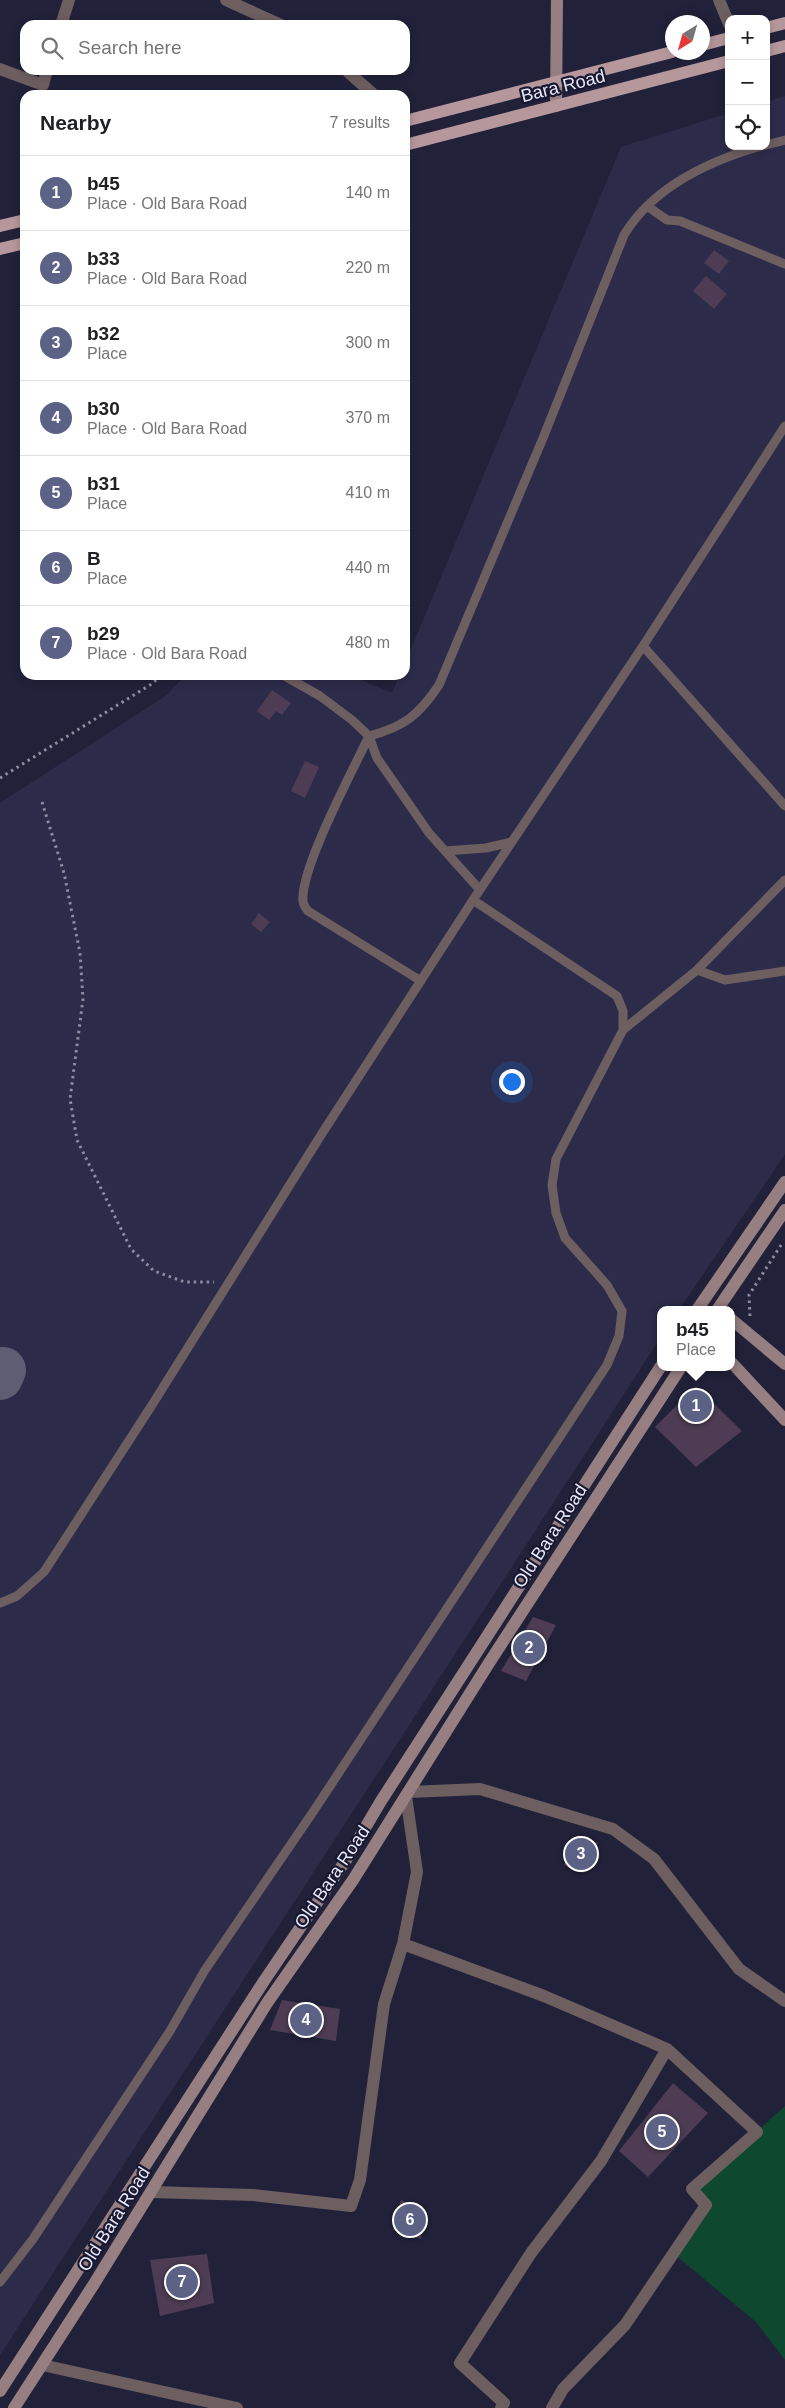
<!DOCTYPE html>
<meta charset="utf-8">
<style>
body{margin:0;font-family:Arial,sans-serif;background:#f2f2f2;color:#202124}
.controls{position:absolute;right:15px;top:15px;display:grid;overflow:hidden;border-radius:10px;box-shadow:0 2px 8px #0003}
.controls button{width:45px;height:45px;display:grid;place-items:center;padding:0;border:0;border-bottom:1px solid #e0e0e0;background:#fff;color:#202124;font:25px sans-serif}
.compass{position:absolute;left:665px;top:15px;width:45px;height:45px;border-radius:50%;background:#fff;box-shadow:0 2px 8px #0003;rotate:217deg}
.you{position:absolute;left:511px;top:1081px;width:18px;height:18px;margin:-12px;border:4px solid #fff;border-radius:50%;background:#1a73e8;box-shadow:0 0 0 8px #1a73e833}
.badge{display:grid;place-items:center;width:32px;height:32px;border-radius:50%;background:#5c6285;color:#fff;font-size:16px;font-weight:700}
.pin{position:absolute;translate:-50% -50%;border:2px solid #fff;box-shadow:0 1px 5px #0006}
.popup{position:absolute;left:657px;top:1306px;width:78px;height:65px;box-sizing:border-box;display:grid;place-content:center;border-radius:10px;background:#fff;filter:drop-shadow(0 1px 4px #0005);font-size:16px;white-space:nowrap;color:#757577}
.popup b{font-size:19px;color:#202124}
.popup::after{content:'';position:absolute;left:50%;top:100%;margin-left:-10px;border:10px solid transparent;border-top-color:#fff}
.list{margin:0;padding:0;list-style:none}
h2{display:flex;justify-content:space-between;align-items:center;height:65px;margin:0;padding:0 20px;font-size:21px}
h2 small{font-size:16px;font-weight:400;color:#757577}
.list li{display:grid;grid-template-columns:32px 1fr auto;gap:15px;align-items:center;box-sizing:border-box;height:75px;padding:0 20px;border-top:1px solid #e0e0e0}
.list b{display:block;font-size:19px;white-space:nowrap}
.list p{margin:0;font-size:16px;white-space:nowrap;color:#757577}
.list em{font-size:16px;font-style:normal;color:#757577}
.icon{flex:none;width:28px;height:28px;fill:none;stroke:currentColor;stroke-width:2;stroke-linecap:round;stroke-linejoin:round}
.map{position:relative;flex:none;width:785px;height:2408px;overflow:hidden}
.search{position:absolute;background:#fff;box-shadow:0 2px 8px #0003;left:20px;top:20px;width:390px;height:55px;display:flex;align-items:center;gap:12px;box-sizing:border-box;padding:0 18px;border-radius:15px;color:#757577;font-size:19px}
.panel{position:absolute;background:#fff;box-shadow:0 2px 8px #0003;left:20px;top:90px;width:390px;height:590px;border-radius:15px}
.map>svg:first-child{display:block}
.built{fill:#2c2c4a}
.green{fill:#0d482f}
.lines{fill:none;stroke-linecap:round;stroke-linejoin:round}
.taxiway{stroke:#5d5e74;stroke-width:46}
.building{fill:#4d3c53}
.path{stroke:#8b8ca0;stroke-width:3;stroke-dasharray:2.5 4;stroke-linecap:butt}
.lane{stroke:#6d5e60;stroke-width:9}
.street{stroke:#6d5e60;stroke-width:12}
.secondary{stroke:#967e81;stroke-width:12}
.primary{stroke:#b6979b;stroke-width:12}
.labels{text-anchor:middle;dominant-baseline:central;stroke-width:4.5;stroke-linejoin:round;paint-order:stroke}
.street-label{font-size:18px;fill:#e7e8f9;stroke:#181830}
</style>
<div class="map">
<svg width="785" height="2408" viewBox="0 0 785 2408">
<rect width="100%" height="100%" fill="#21223a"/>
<!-- built -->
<path class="built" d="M785,96V1154L679,1310H661V1337L0,2355V803L167,695L185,675H349L392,693L400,675H405V663L621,147L729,113V146H766V102Z"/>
<!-- green -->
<path class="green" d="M785,2106V2360L756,2322L674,2254L707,2205L693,2189Z"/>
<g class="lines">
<!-- taxiway -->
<path class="taxiway" d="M0,1377L3,1370"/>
</g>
<!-- building -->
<path class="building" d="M714,250L729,261L719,274L704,263Z
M706,276L727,294L714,309L693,291Z
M272,690L291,703L282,715L276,711L269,720L257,711Z
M305,761L319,767L305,798L291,791Z
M259,913L270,922L261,932L251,924Z
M696,1386L742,1431L696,1467L655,1427Z
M533,1617L556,1625L526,1681L501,1671Z
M578,1835L598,1843L583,1873L564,1865Z
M282,2000L340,2009L336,2041L270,2030Z
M673,2083L708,2113L648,2177L619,2151Z
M401,2200L425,2210L421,2239L393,2230Z
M207,2254L214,2303L160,2316L150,2260Z"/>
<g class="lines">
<!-- path -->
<path class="path" d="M0,778L150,685L162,675
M42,802L64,873L80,953L83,999L70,1099L77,1140L131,1249L154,1271L185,1282H214
M750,1316L749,1295L783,1242"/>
<!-- lane -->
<path class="lane" d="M766,145L785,140
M647,206L667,220L680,221L785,264
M643,646L785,806
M283,675L320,696L352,720L369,736L377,758L429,833L480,890
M445,851L486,848L512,842
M697,970L725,980L785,971
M421,981L308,911C306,908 303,905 303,901C300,869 353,770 369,736C404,727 419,715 439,685L543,438L624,235C653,187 709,161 761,146
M623,1030L697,970L785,880
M0,1603L17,1596L44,1572L152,1405L321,1135L473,900L643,646L785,426
M0,2282L33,2239L170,2031L205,1970L313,1812L607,1365L619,1336L622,1311L607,1285L565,1238L556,1213L552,1185L556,1159L623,1030V1011L617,996L473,900"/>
<!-- street -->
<path class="street" d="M226,0L281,25
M719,0L729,24
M61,25L69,0
M0,69L43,85L47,70
M346,70L374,95
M409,1792L480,1789L613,1829L654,1859L739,1969L785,2001
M406,1796L417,1872L403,1944L544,1996L667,2049L757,2132L692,2189L706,2205L625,2325L563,2389L552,2408
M151,2192L253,2195L351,2206L360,2180L384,2004L403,1944
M42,2365L237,2408
M501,2408L504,2403L460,2363L531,2253L601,2161L667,2049"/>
<!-- secondary -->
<path class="secondary" d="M556,106L557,0
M697,1310L785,1182
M717,1310L785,1210
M731,1319L785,1364
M731,1362L785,1420
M0,2391L264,1981L346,1860L381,1801L661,1366
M14,2408L94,2284L267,2003L353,1880L489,1663L681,1367"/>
<!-- primary -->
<path class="primary" d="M766,28L785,23
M702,45L729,38
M766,51L785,46
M405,121L672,52
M405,145L729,61
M0,226L25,220
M0,249L25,243"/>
</g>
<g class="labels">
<!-- street labels -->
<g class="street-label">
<text transform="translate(563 86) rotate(-14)">Bara Road</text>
<text transform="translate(550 1536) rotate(-57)">Old Bara Road</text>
<text transform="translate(332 1877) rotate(-56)">Old Bara Road</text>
<text transform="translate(114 2219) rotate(-58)">Old Bara Road</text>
</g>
</g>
</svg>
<div class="controls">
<button>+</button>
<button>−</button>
<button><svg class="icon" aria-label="locate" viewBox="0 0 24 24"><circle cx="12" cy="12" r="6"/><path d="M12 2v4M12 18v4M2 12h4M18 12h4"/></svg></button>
</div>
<svg class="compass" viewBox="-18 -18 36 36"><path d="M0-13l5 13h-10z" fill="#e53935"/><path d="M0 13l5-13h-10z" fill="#757577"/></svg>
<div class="you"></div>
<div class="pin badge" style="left:696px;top:1406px">1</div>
<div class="popup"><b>b45</b>Place</div>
<div class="pin badge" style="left:529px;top:1648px">2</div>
<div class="pin badge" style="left:581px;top:1854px">3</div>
<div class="pin badge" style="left:306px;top:2020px">4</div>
<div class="pin badge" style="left:662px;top:2132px">5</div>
<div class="pin badge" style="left:410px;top:2220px">6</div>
<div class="pin badge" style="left:182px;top:2282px">7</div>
<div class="search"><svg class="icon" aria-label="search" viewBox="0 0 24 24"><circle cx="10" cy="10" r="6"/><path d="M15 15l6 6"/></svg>Search here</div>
<section class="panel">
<h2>Nearby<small>7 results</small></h2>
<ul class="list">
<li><span class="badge">1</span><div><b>b45</b><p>Place · Old Bara Road</p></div><em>140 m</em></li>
<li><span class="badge">2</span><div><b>b33</b><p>Place · Old Bara Road</p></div><em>220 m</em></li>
<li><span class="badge">3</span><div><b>b32</b><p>Place</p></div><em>300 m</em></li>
<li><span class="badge">4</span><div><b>b30</b><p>Place · Old Bara Road</p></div><em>370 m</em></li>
<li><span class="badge">5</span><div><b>b31</b><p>Place</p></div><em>410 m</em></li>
<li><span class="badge">6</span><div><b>B</b><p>Place</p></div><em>440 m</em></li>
<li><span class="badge">7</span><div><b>b29</b><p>Place · Old Bara Road</p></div><em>480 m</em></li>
</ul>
</section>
</div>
